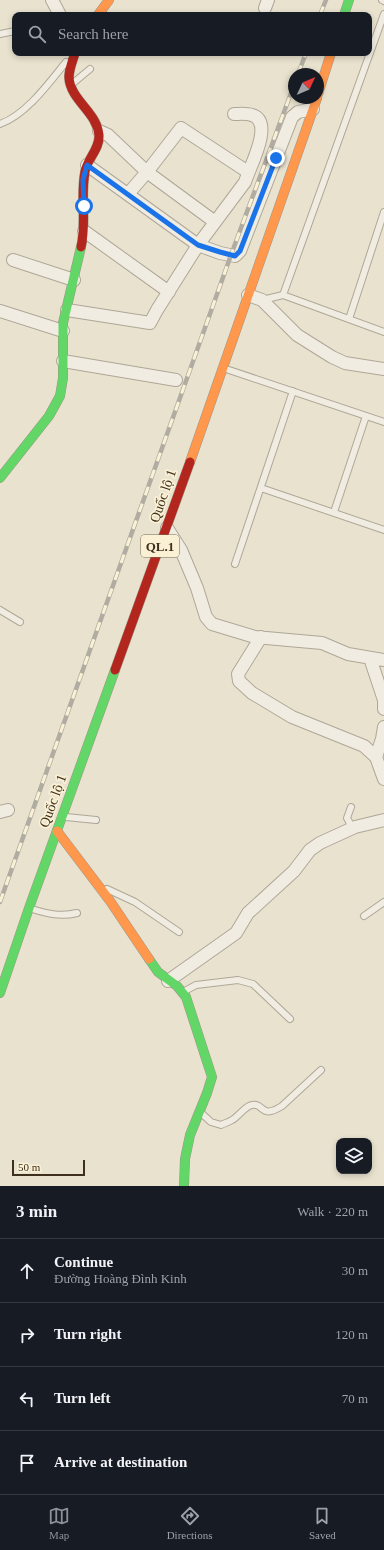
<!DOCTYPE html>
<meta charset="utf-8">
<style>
body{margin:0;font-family:"Times New Roman",serif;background:#242831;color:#f1f3f6}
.controls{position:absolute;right:12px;bottom:12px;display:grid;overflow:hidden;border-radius:8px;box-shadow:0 2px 6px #0003}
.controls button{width:36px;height:36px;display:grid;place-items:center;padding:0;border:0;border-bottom:1px solid #363941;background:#171b24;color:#f1f3f6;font:20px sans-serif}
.compass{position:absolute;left:288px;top:68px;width:36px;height:36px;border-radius:50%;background:#171b24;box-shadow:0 2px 6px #0003;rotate:46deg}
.scale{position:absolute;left:12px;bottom:10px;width:73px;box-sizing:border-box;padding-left:4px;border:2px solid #3f301d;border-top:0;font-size:11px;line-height:14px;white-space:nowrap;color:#3f301d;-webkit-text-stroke:3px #faf1d5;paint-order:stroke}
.stop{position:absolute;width:12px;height:12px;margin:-9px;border:3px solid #1a73e8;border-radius:50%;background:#fff}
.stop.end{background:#1a73e8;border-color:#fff;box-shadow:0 1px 4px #0008}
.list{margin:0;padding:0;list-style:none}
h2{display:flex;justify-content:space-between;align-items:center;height:52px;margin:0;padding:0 16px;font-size:17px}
h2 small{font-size:13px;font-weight:400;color:#9ea1a6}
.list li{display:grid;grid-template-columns:26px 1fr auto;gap:12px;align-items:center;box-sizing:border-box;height:64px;padding:0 16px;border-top:1px solid #363941}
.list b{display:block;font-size:15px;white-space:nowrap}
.list p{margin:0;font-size:13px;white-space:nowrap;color:#9ea1a6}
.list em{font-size:13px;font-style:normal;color:#9ea1a6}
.icon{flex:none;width:22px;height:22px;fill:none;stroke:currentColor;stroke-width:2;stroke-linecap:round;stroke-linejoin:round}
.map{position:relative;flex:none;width:384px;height:1186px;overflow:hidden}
.search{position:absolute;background:#171b24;box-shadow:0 2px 6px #0003;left:12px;right:12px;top:12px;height:44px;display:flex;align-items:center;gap:10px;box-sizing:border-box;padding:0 14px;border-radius:8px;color:#9ea1a6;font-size:15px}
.sheet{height:308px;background:#171b24}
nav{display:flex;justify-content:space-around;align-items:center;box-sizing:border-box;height:56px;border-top:1px solid #363941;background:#171b24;font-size:11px;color:#9ea1a6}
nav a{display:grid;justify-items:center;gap:2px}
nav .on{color:#8c9099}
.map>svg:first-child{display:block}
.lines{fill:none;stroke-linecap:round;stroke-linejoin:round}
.lane-casing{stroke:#aea797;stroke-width:8}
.street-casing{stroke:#aea797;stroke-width:14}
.fast-casing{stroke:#9e9688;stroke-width:10}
.slow-casing{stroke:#9e9688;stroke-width:10}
.jam-casing{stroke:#9e9688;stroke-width:10}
.lane{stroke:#f0ece2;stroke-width:6}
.street{stroke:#f0ece2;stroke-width:12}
.fast{stroke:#63d668;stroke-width:9}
.slow{stroke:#ff974d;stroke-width:9}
.jam{stroke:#b3261e;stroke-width:9}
.rail-casing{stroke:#b0aca1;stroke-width:4.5}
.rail{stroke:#faf1d5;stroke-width:3;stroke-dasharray:9;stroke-linecap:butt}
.route{stroke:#1a73e8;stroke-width:5}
.labels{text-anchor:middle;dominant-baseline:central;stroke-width:3.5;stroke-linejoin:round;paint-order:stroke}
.shield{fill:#faf1d5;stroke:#776a54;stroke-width:1}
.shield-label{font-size:13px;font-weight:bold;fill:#3f301d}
.street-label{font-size:14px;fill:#3f301d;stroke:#faf1d5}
</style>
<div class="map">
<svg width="384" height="1186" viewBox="0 0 384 1186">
<rect width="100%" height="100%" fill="#e9e2cf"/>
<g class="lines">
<!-- lane casing -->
<g class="lane-casing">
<path id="lane" d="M382,0L384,1
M0,34L15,31
M72,84L90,69
M0,124C26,115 49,83 66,62
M283,295L384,332
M262,300L283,295L384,14
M349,319L384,212
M226,369L384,422
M261,488L384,530
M334,512L366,416
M235,564L293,391
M0,610L20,622
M351,807L347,818L353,829
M66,817L96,820
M107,889L135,902L179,932
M32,909C48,914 61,917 77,913
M364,916L384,902
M183,992L196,985L238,980L253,984L290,1019
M200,1112L211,1122L221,1125C225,1123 229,1122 232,1120C239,1116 245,1106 252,1105C264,1102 260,1120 282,1106L321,1070"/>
</g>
<!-- street casing -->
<g class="street-casing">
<path id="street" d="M52,0L60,15
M265,8L268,0
M99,131L108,135L147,172L215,222
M87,165L198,245L220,253L235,256L240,251L292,117L298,112L313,109
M128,194L147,172L181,128L248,172
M84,231L169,292
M13,260L74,280
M248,295L262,300L297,335L332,357L345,363L384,369
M67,310L150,323L157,310L198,245L245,182C249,168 275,122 252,115C246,113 239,114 234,114
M0,311L63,331
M63,361L176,380
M167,528L181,550L197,588L206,617L212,624L255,637L322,643L348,654L384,660
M261,637L238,674L239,681L252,693L292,717L364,746L376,757L384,779
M370,658L384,700V709
M376,757L382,739L384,727
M0,812L8,810
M168,981L236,933L248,913L294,871L310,850L320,843L355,827L384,820"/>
</g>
<!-- fast casing -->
<g class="fast-casing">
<path id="fast" d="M344,15L349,0
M0,478L49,416L60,396L63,378V323L81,247
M149,959L158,972L177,986L186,997L212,1077L207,1093L190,1135L185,1159L184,1186
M0,993L29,908L115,670"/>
</g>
<!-- slow casing -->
<g class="slow-casing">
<path id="slow" d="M98,15L109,0
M318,94L331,53
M190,462L317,98
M57,831L110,901L149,959"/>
</g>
<!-- jam casing -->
<g class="jam-casing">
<path id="jam" d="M75,53C73,60 69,69 69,77C70,100 97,112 99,135C100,149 87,159 85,172C80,197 87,223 81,247
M115,670L190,462"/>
</g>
<!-- lane -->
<use href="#lane" class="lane"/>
<!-- street -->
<use href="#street" class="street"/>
<!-- fast -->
<use href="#fast" class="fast"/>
<!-- slow -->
<use href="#slow" class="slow"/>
<!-- jam -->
<use href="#jam" class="jam"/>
<!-- rail casing -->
<g class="rail-casing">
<path id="rail" d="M320,15L326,0
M298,74L306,53
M0,902L231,255L294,85"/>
</g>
<!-- rail -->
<use href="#rail" class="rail"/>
</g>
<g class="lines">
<!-- route -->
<path class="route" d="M84,206L83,180L87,165L198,245L220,252L235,256L240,251L276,158"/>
</g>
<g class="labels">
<!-- shield labels -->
<rect class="shield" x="141" y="535" width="38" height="22" rx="3"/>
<g class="shield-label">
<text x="160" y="546">QL.1</text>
</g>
<!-- street labels -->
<g class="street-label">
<text transform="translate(163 496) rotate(-71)">Quốc lộ 1</text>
<text transform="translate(53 801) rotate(-70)">Quốc lộ 1</text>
</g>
</g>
</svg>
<div class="controls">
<button><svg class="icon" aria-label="layers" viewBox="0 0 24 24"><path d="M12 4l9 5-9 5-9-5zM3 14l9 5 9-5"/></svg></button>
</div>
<svg class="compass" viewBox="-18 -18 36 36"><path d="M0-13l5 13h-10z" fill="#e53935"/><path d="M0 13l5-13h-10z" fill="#9ea1a6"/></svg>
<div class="scale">50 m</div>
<div class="stop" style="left:84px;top:206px"></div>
<div class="stop end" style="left:276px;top:158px"></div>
<div class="search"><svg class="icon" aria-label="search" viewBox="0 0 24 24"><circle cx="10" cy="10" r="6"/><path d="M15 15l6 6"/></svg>Search here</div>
</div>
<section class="sheet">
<h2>3 min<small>Walk · 220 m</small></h2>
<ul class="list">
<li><svg class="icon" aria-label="ahead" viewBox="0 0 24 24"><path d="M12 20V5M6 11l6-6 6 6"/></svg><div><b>Continue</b><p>Đường Hoàng Đình Kinh</p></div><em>30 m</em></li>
<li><svg class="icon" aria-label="right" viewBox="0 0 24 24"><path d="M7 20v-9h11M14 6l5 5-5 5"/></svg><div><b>Turn right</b></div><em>120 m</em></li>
<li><svg class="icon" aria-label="left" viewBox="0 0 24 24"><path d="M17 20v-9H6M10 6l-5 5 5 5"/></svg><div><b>Turn left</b></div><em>70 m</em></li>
<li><svg class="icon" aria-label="arrive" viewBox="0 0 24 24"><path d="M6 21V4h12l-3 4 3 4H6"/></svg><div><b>Arrive at destination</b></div></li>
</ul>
</section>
<nav>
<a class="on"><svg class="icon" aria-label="map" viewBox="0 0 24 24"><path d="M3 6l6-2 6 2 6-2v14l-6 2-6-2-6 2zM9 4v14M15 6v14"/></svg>Map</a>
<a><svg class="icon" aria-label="directions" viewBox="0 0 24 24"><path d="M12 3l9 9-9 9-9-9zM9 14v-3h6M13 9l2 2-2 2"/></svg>Directions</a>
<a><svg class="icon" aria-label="saved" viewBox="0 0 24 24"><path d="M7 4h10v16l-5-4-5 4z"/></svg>Saved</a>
</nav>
